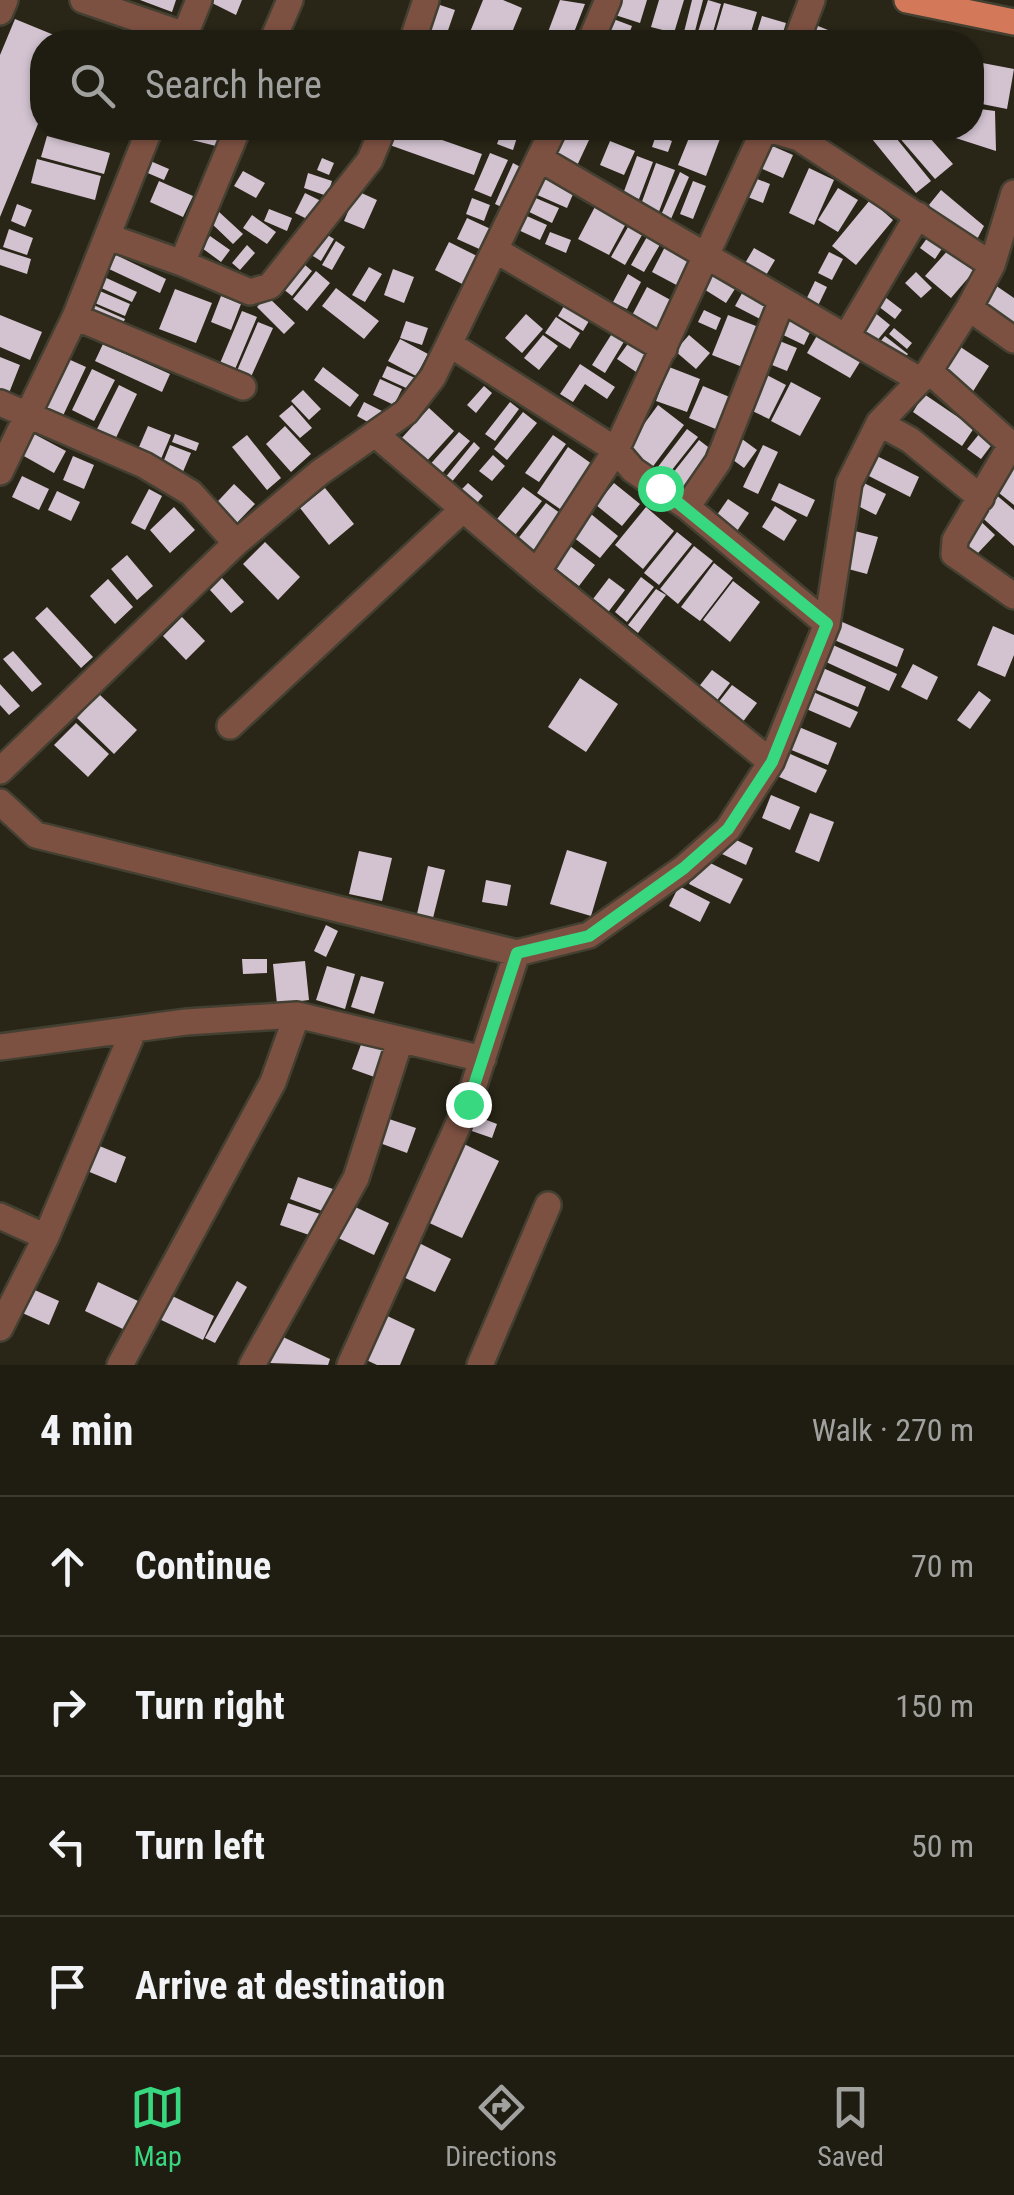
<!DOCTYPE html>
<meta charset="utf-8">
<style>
body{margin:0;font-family:"Roboto Condensed",sans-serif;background:#2c291f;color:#f1f3f6}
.stop{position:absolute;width:30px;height:30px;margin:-22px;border:8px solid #37d880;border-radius:50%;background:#fff}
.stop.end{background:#37d880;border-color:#fff;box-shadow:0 2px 10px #0008}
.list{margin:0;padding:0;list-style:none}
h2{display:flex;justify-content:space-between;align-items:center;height:130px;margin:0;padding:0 40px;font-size:42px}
h2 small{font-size:32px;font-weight:400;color:#a1a19f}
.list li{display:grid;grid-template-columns:65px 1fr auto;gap:30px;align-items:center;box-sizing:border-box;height:140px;padding:0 40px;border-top:2px solid #3c3a31}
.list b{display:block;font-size:38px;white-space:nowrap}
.list em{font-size:32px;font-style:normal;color:#a1a19f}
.icon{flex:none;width:55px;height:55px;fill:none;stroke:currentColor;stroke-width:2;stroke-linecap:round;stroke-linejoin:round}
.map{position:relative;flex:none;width:1014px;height:1365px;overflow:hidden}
.search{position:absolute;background:#1f1c11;box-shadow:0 2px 8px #0004;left:30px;right:30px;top:30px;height:110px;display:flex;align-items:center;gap:25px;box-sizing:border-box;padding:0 35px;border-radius:40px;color:#a1a19f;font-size:38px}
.sheet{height:690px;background:#1f1c11}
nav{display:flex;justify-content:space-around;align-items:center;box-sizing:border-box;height:140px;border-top:2px solid #3c3a31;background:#1f1c11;font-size:28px;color:#a1a19f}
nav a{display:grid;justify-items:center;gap:5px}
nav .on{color:#37d880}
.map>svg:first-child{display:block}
.building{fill:#d3c3d1}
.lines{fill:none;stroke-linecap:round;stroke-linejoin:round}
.minor-casing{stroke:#434032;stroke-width:30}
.major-casing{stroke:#434032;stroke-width:30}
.minor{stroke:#7d5142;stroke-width:25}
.major{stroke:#d3795a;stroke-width:25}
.route{stroke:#37d880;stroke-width:12}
</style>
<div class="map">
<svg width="1014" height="1365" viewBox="0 0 1014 1365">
<rect width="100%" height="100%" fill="#292617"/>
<!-- building -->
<path class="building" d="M140,0H176L172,12Z
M206,0H242L236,15Z
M483,0H503L522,8L508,42H466Z
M560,0L585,4L571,40L548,32Z
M616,0H647L640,23L612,14Z
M659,0H684L674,33L651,27Z
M692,0H703L694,35L684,32Z
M708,0L721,4L711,39L697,35Z
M431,2L455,10L444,42H416Z
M724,3L757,12L748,42L714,37Z
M762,16L786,23L780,42H754Z
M608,17L632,26L626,42H599Z
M15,19L71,42H42V114L0,217V55Z
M813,24L833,32L829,42H805Z
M313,30L325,33L323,42H310Z
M197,31L229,42H193Z
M838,33L860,42H834Z
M675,35L696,42H672Z
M972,61L1014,69L1007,109L972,102Z
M972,108L995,111L996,151L937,132L940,128H972Z
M51,128H99L96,140Z
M187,128H225L220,147L184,138Z
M338,128H363L360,136Z
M389,128H408L482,154L474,175L384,143Z
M503,128H520L513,150L497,144Z
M563,128L589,140L575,170L546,155Z
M578,128H606L602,138Z
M660,128H675L670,139L658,134Z
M693,128H724L706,176L678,165Z
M829,128H847L843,140L826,133Z
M875,128H888L931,181L916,193L868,134Z
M891,128H921L953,164L935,179Z
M656,135L672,141L668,152L652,147Z
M47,136L110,153L104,174L41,157Z
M610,141L635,151L624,175L600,165Z
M761,141L793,155L783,178L751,164Z
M490,153L508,160L491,197L474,190Z
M637,156L653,162L639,199L623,194Z
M322,158L334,163L329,175L317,170Z
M37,159L101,176L95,200L31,183Z
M148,160L169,169L164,180L143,171Z
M513,163L524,169L506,209L495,204Z
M656,163L675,170L658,214L640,207Z
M809,168L834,180L814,225L789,213Z
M243,171L265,183L256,198L234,186Z
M545,171L577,185L567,208L535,194Z
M680,172L689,177L671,219L661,215Z
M308,173L332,181L327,196L304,188Z
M747,175L770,184L763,203L740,194Z
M159,181L193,196L183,217L150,202Z
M693,181L706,186L693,219L680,214Z
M838,188L858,200L838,232L818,220Z
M941,190L984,226L972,249L924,211Z
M357,191L377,200L364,229L344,221Z
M305,193L321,201L311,221L295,213Z
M531,196L559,208L552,223L525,210Z
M472,198L490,205L484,221L466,214Z
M870,200L893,220L856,265L832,246Z
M598,201L629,218L609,255L578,239Z
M17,204L32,210L25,227L11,221Z
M269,209L292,218L287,231L264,221Z
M218,211L243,234L233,244L209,221Z
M520,213L547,225L540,240L514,228Z
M252,215L276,232L267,244L243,228Z
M467,218L495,231L486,252L457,239Z
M632,220L646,228L625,265L611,257Z
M652,228L665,236L644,272L631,265Z
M9,229L33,238L27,255L3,247Z
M321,231L334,239L321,261L308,253Z
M550,232L571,240L566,253L545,244Z
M930,234L945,244L935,259L920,248Z
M210,236L230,250L221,262L202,248Z
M669,239L702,256L684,289L652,272Z
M336,241L345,247L332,270L322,265Z
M449,242L483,259L468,287L435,270Z
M247,245L255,253L240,270L232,263Z
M754,248L775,260L762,282L741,270Z
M950,248L975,270L951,298L925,276Z
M0,249L31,259L27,274L0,265Z
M829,252L843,259L832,280L818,273Z
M116,255L166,279L160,293L109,269Z
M298,259L312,271L292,296L277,284Z
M711,263L740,281L726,303L699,286Z
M369,267L382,274L365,302L352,295Z
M393,269L414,277L404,303L384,295Z
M316,271L330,283L307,311L293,299Z
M916,272L932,288L921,298L905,283Z
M628,274L641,282L627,309L613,302Z
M102,276L137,292L132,302L97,286Z
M815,281L827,287L815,312L803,306Z
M995,285L1014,298V326L982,303Z
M746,286L772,301L762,320L735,306Z
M647,287L676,303L658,337L629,321Z
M336,288L379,321L364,339L322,306Z
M95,289L130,304L125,316L90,301Z
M175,289L212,303L196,343L159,329Z
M221,296L241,304L231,330L211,322Z
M267,296L295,323L284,334L257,307Z
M885,297L902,310L895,319L878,306Z
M567,301L592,316L583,331L558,316Z
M89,303L125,319L119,332L84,316Z
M704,310L721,318L716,330L698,322Z
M242,311L257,317L233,374L218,368Z
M874,312L890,325L875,343L859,331Z
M526,314L543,329L522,353L505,338Z
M0,315L42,332L30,360L0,347Z
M728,315L761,328L745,368L712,355Z
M785,315L812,328L804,345L777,332Z
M556,317L580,333L570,349L545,333Z
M406,321L428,328L422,345L400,338Z
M258,322L273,328L250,379L236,373Z
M894,328L912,343L907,349L889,334Z
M613,332L625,340L605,373L592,365Z
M819,332L863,357L850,378L807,353Z
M543,335L558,346L539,370L524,358Z
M689,335L710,353L696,369L675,351Z
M885,336L908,354L902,361L879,343Z
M632,338L657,355L642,376L617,359Z
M772,338L797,348L787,371L762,361Z
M400,339L428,354L416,376L388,361Z
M103,344L170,374L162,392L95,361Z
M959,346L989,366L972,393L941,373Z
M0,357L20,365L9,393L0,389Z
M66,358L86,367L60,422L40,413Z
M580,364L615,387L607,399L585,384L573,402L560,394Z
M387,366L420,380L415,392L382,377Z
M323,367L359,395L350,407L314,380Z
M669,367L700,379L687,412L656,401Z
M92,369L115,380L94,421L72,410Z
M763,373L786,385L769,419L746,408Z
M380,379L402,389L394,405L373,395Z
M791,382L821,398L800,436L771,421Z
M119,385L137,394L111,448L92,439Z
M484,386L492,393L476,413L467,405Z
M703,386L732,398L718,430L689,418Z
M303,390L321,409L309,420L291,401Z
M924,394L974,428L962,446L913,412Z
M364,402L382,411L375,426L357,416Z
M510,402L519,409L495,441L485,434Z
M292,405L312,428L300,438L279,416Z
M658,405L684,425L648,473L622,454Z
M429,408L454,431L425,463L400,440Z
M523,412L537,423L507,460L494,449Z
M148,426L171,435L156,471L133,461Z
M285,426L311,454L291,472L266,444Z
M687,429L698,437L664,480L654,472Z
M459,432L470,441L438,478L427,468Z
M980,433L993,443L981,459L967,449Z
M34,434L66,451L54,473L22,455Z
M175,434L199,443L196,451L172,442Z
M247,435L281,478L267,490L232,447Z
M553,435L566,444L539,482L525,473Z
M742,439L757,450L744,468L729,457Z
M699,440L712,450L679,493L665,483Z
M474,442L480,448L450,484L444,479Z
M170,445L191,453L182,474L162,465Z
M763,445L778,452L758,494L743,487Z
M568,447L592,464L560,509L537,493Z
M873,454L919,477L910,497L863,473Z
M493,455L505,466L492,481L479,471Z
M73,456L94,465L84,489L63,480Z
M1014,464V505L994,489Z
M22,476L49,489L39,510L12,497Z
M468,483L483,496L472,509L456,495Z
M614,483L640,504L622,526L596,505Z
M779,483L815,500L807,517L771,500Z
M864,483L886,494L876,515L854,504Z
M234,484L255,504L226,534L206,514Z
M523,487L542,501L512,539L493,524Z
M325,488L354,524L329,545L300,508Z
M149,489L162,496L145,530L131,523Z
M57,491L80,502L71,521L48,510Z
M994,493L1014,510V546L977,513Z
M728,499L749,513L733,537L712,522Z
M546,503L564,516L530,559L513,545Z
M775,506L797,520L784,541L762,527Z
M174,507L195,530L170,553L150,530Z
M646,507L674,531L643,569L615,545Z
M591,514L618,536L600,558L573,537Z
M973,514L995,535L962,570L940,550Z
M847,529L878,537L867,574L837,566Z
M677,532L692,544L659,585L644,573Z
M265,542L300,577L278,600L243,564Z
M570,546L595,565L579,586L554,567Z
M694,546L713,561L678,604L660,589Z
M127,555L153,586L137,600L111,569Z
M714,563L733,578L700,621L681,607Z
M641,577L654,587L627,622L615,612Z
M222,578L244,602L231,613L210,590Z
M609,578L625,590L606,615L590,603Z
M108,579L133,607L115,624L90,596Z
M733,581L760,602L730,642L703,620Z
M656,589L666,595L638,633L628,625Z
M47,607L93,657L81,668L35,618Z
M182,617L205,641L186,660L163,636Z
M840,621L904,649L897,667L832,639Z
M993,626L1014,635V655L1005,677L977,665Z
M833,645L897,674L889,691L826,662Z
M13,651L42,684L32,692L3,659Z
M913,664L938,677L927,700L901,687Z
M823,668L866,687L858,707L814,689Z
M712,670L730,683L715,703L697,689Z
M580,678L618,704L586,752L548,727Z
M0,684L20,706L9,715L0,705Z
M732,685L757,703L739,727L714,708Z
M811,691L858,712L850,728L804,708Z
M979,691L991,700L970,729L957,720Z
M99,694L137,730L114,754L77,718Z
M76,723L109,754L88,777L54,745Z
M799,727L837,743L828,765L789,749Z
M788,753L827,770L816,793L777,776Z
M771,795L800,807L790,830L762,818Z
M810,813L834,822L819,862L795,852Z
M730,837L753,848L746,865L722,854Z
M567,850L607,862L591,916L550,904Z
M359,851L392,858L382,901L349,894Z
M702,859L743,879L730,904L689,884Z
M428,866L445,870L433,918L417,914Z
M486,880L511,885L507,906L482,902Z
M679,886L710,902L700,922L669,906Z
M326,925L338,931L326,957L314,951Z
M242,959H267V973L243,974Z
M305,961L309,1000L277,1004L273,964Z
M327,966L355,974L345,1009L316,1000Z
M361,976L384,982L374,1014L351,1007Z
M363,1039L390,1049L380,1079L352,1069Z
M471,1114L497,1124L492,1138L466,1129Z
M386,1118L416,1128L407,1153L377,1142Z
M90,1142L126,1157L116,1183L80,1168Z
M462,1143L499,1161L462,1238L425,1221Z
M298,1177L333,1189L325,1212L290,1199Z
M288,1203L323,1215L315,1237L280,1225Z
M349,1204L389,1223L374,1255L334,1236Z
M415,1241L451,1259L435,1292L399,1275Z
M237,1281L247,1287L215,1343L205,1338Z
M98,1282L138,1301L125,1330L85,1311Z
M28,1287L59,1301L49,1325L18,1311Z
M166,1293L214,1316L203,1340L155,1317Z
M381,1313L415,1329L400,1365H377L362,1358Z
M283,1337L330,1359L328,1365L270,1363Z"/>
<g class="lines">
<!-- minor casing -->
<g class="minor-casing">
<path id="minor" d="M83,0L185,35
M0,12L5,0
M182,42L199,0
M272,42L290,0
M412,42L426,0
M590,42L608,0
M796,42L812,0
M238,128L182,263L250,292L270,286L370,160L383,128
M765,128L799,138L992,265
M540,159L918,379
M109,237L182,263
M497,251L664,349
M969,308L1014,340
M75,317L243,387
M846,337L918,215
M451,345L616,450L633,470L687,507L827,624
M929,371L1014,447
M0,403L144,465L191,493L236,543L0,771
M879,423L910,440L981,498
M375,434L537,572L771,762
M1011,445L955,540L954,554L1014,596
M0,472L75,317L150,128
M687,507L718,462L781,303
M236,543L319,473L406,412L433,377L554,128
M537,572L616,450L765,128
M230,726L462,510
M0,802L36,835L517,953L468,1103L350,1365
M517,953L589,935L684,868L728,829L771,762L827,624L849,483L879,423L929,371L969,308L992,265L1014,193
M0,1047L186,1022L297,1015L483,1059
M0,1216L46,1237
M0,1328L46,1237L133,1032
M120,1365L273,1082L297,1015
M252,1365L356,1178L400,1041
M480,1365L548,1205"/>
</g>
<!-- major casing -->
<g class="major-casing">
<path id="major" d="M907,0L1014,22"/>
</g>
<!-- minor -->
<use href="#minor" class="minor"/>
<!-- major -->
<use href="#major" class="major"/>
</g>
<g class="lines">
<!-- route -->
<path class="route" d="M468,1104L517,953L589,936L684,868L728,829L772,762L827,624L660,488"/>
</g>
</svg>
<div class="stop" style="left:660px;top:488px"></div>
<div class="stop end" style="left:468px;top:1104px"></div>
<div class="search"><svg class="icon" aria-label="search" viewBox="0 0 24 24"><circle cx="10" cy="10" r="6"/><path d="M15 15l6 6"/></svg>Search here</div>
</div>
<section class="sheet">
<h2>4 min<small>Walk · 270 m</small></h2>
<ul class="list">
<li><svg class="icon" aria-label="ahead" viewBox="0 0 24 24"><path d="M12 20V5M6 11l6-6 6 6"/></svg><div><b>Continue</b></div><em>70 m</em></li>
<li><svg class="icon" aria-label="right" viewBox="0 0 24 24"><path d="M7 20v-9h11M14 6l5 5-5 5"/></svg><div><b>Turn right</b></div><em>150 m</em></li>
<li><svg class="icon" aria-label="left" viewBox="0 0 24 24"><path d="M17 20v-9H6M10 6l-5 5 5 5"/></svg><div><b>Turn left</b></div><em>50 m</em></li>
<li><svg class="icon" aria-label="arrive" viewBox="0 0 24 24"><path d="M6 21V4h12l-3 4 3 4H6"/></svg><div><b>Arrive at destination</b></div></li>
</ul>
</section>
<nav>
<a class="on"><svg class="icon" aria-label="map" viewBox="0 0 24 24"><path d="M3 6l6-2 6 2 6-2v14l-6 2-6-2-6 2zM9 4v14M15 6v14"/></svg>Map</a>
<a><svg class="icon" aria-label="directions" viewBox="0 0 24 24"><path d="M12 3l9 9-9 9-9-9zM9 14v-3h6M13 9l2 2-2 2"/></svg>Directions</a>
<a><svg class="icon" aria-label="saved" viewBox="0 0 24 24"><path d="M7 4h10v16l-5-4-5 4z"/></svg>Saved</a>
</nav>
